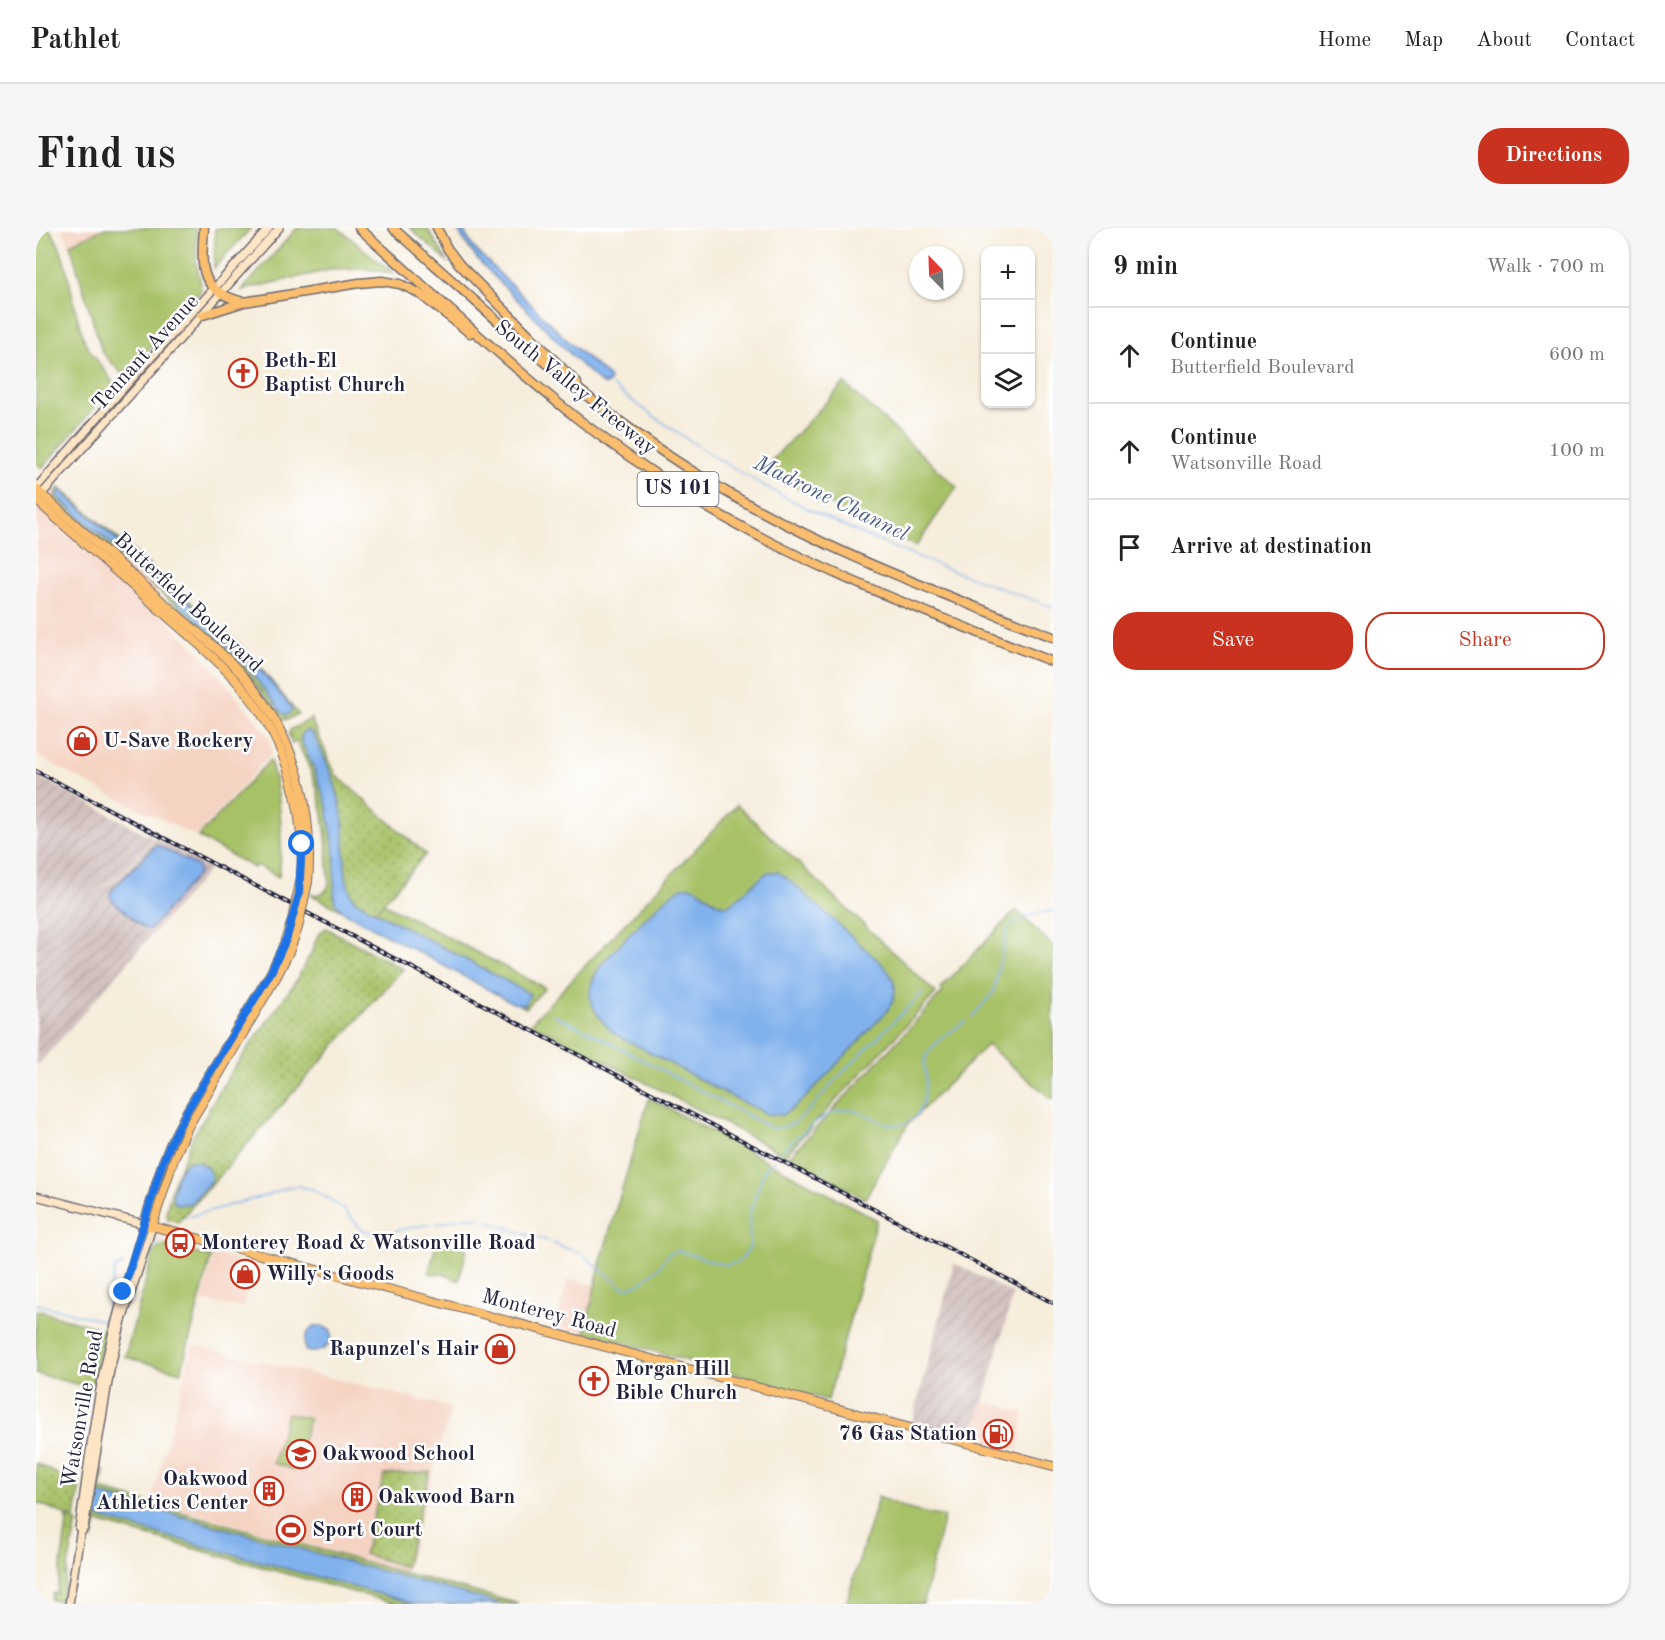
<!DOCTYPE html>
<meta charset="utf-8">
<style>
body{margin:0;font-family:"Old Standard TT",serif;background:#f6f6f6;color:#222}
.controls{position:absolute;right:18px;top:18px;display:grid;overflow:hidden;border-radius:12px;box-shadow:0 2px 4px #0004}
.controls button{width:54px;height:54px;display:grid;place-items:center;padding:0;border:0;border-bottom:2px solid #e0e0e0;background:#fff;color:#222;font:30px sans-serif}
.compass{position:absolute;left:873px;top:18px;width:54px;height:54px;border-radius:50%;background:#fff;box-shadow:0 2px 4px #0004;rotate:337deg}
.stop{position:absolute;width:18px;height:18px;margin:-14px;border:4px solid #1a73e8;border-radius:50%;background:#fff}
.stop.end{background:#1a73e8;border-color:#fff;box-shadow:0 2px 6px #0008}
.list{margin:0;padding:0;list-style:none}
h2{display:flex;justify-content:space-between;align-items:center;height:78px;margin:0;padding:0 24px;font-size:26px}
h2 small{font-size:20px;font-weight:400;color:#767676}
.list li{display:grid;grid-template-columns:39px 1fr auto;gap:18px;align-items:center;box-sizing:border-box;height:96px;padding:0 24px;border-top:2px solid #e0e0e0}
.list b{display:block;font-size:22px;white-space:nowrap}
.list p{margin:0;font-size:20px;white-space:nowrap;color:#767676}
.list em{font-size:20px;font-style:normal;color:#767676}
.actions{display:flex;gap:12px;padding:18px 24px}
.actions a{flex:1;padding:14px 0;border:2px solid #c8321e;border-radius:24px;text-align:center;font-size:21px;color:#c8321e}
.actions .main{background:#c8321e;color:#fff}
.icon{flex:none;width:33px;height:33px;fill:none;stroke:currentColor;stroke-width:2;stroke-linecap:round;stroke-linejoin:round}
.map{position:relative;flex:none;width:1017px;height:1376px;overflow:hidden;border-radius:24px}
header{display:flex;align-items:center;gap:36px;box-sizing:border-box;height:84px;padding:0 30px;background:#fff;border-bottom:2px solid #e0e0e0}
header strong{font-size:28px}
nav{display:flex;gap:33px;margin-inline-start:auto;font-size:21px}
.intro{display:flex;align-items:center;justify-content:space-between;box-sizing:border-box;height:144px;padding:0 36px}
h1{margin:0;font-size:42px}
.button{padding:15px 27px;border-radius:24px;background:#c8321e;color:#fff;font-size:21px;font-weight:700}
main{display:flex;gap:36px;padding:0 36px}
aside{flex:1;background:#fff;border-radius:24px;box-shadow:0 2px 4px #0004}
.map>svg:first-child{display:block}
.built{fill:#f5d3c2}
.industrial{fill:url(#industrial-furrows)}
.green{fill:#a7c166;stroke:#647250;stroke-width:1.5}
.park{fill:url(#park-dots);stroke:#647250;stroke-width:1.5}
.water{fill:#82b2ed;stroke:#526a94;stroke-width:1.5}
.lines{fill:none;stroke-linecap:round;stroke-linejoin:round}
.stream{stroke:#82b2ed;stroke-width:1.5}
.secondary-casing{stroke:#6c6973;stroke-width:10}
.primary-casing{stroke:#6c6973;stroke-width:10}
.motorway-casing{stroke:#6c6973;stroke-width:11}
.secondary{stroke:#fde5c5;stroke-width:7}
.primary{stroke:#fbbd6e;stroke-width:8}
.motorway{stroke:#fbbd6e;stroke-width:8}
.rail-casing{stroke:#22223b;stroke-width:4}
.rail{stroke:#fff;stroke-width:1.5;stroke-dasharray:4.5;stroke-linecap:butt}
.primary-bridge-casing{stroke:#6c6973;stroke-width:10;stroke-linecap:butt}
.primary-bridge{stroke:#fbbd6e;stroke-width:8}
.route{stroke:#1a73e8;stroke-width:8}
.labels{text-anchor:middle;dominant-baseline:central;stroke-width:5;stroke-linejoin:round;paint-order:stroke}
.shield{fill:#fff;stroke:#646476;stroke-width:1.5}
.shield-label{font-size:20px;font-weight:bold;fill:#22223b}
.street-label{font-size:21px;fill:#22223b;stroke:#fff}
.poi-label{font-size:21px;font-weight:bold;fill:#22223b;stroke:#fff;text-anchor:start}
.water-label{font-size:22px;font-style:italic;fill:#485c82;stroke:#fff}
</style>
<header>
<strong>Pathlet</strong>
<nav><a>Home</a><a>Map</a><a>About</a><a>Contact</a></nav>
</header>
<div class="intro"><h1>Find us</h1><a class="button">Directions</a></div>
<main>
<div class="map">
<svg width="1017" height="1376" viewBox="0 0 1017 1376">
<defs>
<pattern id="industrial-furrows" width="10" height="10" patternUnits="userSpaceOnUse" patternTransform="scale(1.5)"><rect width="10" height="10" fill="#d1c0bd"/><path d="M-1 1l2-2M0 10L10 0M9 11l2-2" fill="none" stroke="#b3a5a3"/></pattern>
<pattern id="park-dots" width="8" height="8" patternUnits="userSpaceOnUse" patternTransform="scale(1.5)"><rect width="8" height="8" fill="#a7c166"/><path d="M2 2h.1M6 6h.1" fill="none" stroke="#889c55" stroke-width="1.8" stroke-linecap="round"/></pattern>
</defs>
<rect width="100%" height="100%" fill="#fff"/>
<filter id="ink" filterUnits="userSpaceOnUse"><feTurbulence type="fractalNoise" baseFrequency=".0167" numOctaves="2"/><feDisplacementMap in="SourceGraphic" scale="12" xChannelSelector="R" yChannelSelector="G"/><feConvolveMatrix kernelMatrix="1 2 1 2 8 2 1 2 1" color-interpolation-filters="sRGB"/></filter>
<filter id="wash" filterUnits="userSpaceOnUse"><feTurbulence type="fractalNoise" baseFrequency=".008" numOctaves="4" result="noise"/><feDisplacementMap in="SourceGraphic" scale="24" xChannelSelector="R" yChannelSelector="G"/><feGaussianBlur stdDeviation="1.35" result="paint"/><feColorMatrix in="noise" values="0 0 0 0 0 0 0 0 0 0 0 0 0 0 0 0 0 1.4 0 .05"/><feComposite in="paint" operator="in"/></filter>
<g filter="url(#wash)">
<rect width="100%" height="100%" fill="#f6eddb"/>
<!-- built -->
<path class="built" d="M25,0H69L34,16Z
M16,261L126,360L113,374L168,429L234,509L235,526L160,608L66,563L0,527V279Z
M178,1025L217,1037L207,1080L166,1073Z
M532,1051L562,1057L549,1105L519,1098Z
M157,1117L415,1179L370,1344L115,1273Z
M948,1173L988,1185L982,1222L933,1211Z"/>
<!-- industrial -->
<path class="industrial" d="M0,547L118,610L84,648L40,671L85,649L119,610L175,640L112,711L73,676L112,711L2,837L0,835Z
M918,1035L977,1066L948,1173L933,1211L876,1195Z"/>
<!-- green -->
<path class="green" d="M7,0H12C33,20 36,87 50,116C54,124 76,151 77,155C77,157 76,158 76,160L6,240L0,235V6Z
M69,0H161L160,35L165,56L164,64L93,144L85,145L66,124L34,16Z
M179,0H215L178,40Z
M261,0H302L358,46L330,41L294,42L206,62Z
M374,0H391L412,34Z
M808,155L921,259L880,318L726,243Z
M234,532C246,572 247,607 243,649L220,637L218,640L162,609Z
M701,577L900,765L749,927L495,795Z
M347,675L509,760L490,780L329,695Z
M980,682L1017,718V872L951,817L872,896L829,971L754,928L907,764L904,761Z
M613,870L841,992L792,1172L549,1104L565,1032Z
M401,1013L431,1020L423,1053L411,1047L403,1045L402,1047L393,1045Z
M127,1017L175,1029L145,1144L89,1129L118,1022Z
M0,1082L69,1102L56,1160L0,1146Z
M251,1185L273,1191L259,1242L237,1235Z
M62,1241L68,1242L65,1262L483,1376H361L61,1294L57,1312L51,1311Z
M842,1269L875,1282L908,1289L887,1376H810Z"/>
<!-- park -->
<path class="park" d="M23,259L210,422L262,486L251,492L244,491L231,471L209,443L182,416L19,270L20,263Z
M275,491L300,547L390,626L329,695L274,666C280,667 287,666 291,661C295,655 292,645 292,638C291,609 288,580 278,552C273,538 267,526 261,514L256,516L252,506L255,501Z
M290,700L367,741L142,994L132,991L130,984L136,959L156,910L193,847L258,756L275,725L282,707Z
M0,1235L39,1255L44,1256L39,1291L0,1274Z
M394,1244L369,1339L328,1326L348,1247Z
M29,1289L41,1294L26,1369L24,1372H15L17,1365H21L31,1295Z"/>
<!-- water -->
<path class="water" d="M420,0H426L437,19L533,114L574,150L573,154L570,157L565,155L547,139L446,36L435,23Z
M24,262L209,423L255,479V484L251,487L246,485L212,440L186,414L23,270L21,267Z
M269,503L276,504C291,533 303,561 307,593C310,619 305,649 318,672L494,766L489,777L477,775L306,683L298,673L299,626L291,578L277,538L265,512L266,506Z
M119,618H123L161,638L163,642L162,646L115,700L111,701L106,699L76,672L74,667L76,662Z
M732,644H742L752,651L846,736C860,751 864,765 851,783L772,867L760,878L746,887L732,886L704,873L579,806C567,795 550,777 555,759C556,754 559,747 562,742C572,728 634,662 647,659C664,656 670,670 683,676C686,677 689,677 692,677C707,668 718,654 732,644Z
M154,933C165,933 177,941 175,953L154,976H141L137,973C136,960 142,938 154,933Z
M278,1098H285L295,1102V1114C289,1121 279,1128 269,1122C267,1112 270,1104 278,1098Z
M60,1265L466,1376H380L57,1288Z"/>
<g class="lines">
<!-- stream -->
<path class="stream" d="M576,158C644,209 716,255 793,291C865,325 942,352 1017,379
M516,786L556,805L737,901L757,896L774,881L802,849L887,764
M936,789L957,765L971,703C982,688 999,685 1017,683
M743,925C762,910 783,885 808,882C833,879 851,910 877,891C888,883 890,860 890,848C889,841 887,835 890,829C894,817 919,800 930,793
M147,990L232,967L252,959L261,958L276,961L295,972L307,981L326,1002L352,1008L361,1002L395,996
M452,993L477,1002
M400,996L430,989L444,990
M480,1003L512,1013
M516,1015L546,1026L585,1058L592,1060L603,1056L622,1040L634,1025L643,1023L689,1037L700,1035L706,1031L714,1019L713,988L728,942L739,931
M114,1024L125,1012
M0,1076L68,1093L79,1040L88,1037"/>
</g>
</g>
<g filter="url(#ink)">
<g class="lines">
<!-- secondary casing -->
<g class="secondary-casing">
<path id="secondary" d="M0,260L84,164L233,0
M4,268L243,0
M0,968L108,996C95,1042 80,1087 70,1133C57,1188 52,1244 43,1300L45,1303
M33,1376L44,1306L48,1300L74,1142L85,1096L116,999"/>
</g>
<!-- primary casing -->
<g class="primary-casing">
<path id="primary" d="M0,261C45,302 91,342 136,382C161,404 188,425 210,451C259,509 278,578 272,654
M0,272C44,312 89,351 133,390C157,411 182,432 203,456C250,510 270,579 265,650
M255,696L246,721L235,744L152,881L136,912L126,936L108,996L1017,1238
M116,999L138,931L152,899L241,748L253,724L262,700"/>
</g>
<!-- motorway casing -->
<g class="motorway-casing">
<path id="motorway" d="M168,0C165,40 162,63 208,74
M323,0C395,64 466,131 542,191C583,223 626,251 669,278C779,344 899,387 1017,434
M357,0C453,85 547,174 656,243C769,315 893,361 1017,409
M401,0L411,20L423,36L541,155
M167,87L208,74L323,55L346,53L364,56L381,64L434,105"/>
</g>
<!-- secondary -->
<use href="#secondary" class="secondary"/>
<!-- primary -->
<use href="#primary" class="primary"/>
<!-- motorway -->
<use href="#motorway" class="motorway"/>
<!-- rail casing -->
<g class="rail-casing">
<path id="rail" d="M0,543L1017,1075"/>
</g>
<!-- rail -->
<use href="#rail" class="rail"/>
<!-- primary-bridge casing -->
<g class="primary-bridge-casing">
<path id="primary-bridge" d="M255,696L265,650
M262,700L272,654"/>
</g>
<!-- primary-bridge -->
<use href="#primary-bridge" class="primary-bridge"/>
</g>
</g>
<g class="lines" filter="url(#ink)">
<!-- route -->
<path class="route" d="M87,1064L126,936L136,912L152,881L235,744L251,709L263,666L266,616"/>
</g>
<!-- icons -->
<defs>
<g id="church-ring" transform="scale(1.5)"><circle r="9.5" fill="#fff" stroke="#c8321e" stroke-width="1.5"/><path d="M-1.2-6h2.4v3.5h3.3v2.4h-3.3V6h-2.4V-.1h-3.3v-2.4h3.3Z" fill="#c8321e"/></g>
<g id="shop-ring" transform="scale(1.5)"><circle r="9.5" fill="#fff" stroke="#c8321e" stroke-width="1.5"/><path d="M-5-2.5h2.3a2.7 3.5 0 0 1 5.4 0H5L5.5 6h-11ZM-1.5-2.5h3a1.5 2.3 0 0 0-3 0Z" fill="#c8321e"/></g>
<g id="bus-ring" transform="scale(1.5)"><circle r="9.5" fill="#fff" stroke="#c8321e" stroke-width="1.5"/><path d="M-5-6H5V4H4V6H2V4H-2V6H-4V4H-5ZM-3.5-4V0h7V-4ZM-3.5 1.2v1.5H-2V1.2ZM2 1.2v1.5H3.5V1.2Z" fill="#c8321e"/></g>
<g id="fuel-ring" transform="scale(1.5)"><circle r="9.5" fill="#fff" stroke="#c8321e" stroke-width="1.5"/><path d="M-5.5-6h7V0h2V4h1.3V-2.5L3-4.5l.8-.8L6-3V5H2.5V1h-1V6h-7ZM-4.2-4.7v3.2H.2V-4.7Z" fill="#c8321e"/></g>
<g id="school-ring" transform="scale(1.5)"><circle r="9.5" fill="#fff" stroke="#c8321e" stroke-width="1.5"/><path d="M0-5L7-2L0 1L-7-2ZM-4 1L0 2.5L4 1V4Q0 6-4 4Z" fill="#c8321e"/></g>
<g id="building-ring" transform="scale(1.5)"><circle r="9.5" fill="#fff" stroke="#c8321e" stroke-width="1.5"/><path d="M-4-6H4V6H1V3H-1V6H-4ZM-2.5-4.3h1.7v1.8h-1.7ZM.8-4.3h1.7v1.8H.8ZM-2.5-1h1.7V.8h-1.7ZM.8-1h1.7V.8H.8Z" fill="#c8321e"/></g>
<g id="stadium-ring" transform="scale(1.5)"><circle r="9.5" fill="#fff" stroke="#c8321e" stroke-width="1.5"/><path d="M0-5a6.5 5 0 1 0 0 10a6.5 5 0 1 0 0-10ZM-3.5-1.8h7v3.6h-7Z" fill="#c8321e"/></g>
</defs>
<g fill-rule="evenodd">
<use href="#church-ring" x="207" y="145"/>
<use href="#shop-ring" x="46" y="513"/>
<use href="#bus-ring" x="144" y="1015"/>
<use href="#shop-ring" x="209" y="1046"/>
<use href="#shop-ring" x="464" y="1121"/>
<use href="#church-ring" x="558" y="1153"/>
<use href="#fuel-ring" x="962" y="1206"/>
<use href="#school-ring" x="265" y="1226"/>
<use href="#building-ring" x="233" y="1263"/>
<use href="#building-ring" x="321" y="1269"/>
<use href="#stadium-ring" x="255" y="1302"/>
</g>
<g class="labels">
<!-- shield labels -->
<rect class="shield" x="601.5" y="244" width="81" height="34" rx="4.5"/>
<g class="shield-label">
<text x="642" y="261">US 101</text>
</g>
<!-- street labels -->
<g class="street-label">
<text transform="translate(110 125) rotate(-48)">Tennant Avenue</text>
<text transform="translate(539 160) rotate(39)">South Valley Freeway</text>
<text transform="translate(152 375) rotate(43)">Butterfield Boulevard</text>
<text transform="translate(513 1086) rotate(15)">Monterey Road</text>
<text transform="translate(47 1181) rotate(-80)">Watsonville Road</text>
</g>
<!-- poi labels -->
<g class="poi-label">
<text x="228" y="133">Beth-El<tspan x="228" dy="24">Baptist Church</tspan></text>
<text x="67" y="513">U-Save Rockery</text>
<text x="165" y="1015">Monterey Road &amp; Watsonville Road</text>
<text x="230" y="1046">Willy's Goods</text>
<text x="443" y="1121" text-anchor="end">Rapunzel's Hair</text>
<text x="579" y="1141">Morgan Hill<tspan x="579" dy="24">Bible Church</tspan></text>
<text x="941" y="1206" text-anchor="end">76 Gas Station</text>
<text x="286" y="1226">Oakwood School</text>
<text x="212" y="1251" text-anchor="end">Oakwood<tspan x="212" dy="24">Athletics Center</tspan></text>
<text x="342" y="1269">Oakwood Barn</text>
<text x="276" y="1302">Sport Court</text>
</g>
<!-- water labels -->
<g class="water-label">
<text transform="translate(795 271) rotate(26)">Madrone Channel</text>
</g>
</g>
</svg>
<div class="controls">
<button>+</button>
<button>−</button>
<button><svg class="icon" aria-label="layers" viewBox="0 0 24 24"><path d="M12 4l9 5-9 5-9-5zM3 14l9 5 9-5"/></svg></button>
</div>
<svg class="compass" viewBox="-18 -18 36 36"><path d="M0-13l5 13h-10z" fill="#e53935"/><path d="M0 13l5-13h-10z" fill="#767676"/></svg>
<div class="stop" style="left:266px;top:616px"></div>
<div class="stop end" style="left:87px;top:1064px"></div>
</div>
<aside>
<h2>9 min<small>Walk · 700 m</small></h2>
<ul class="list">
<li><svg class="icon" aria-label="ahead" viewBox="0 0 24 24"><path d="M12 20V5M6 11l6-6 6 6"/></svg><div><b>Continue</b><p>Butterfield Boulevard</p></div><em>600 m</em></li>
<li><svg class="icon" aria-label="ahead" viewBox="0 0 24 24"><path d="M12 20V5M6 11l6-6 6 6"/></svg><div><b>Continue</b><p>Watsonville Road</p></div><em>100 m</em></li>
<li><svg class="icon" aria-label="arrive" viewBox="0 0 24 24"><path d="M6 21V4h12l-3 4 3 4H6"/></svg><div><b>Arrive at destination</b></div></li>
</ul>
<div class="actions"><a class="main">Save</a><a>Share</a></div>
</aside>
</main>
